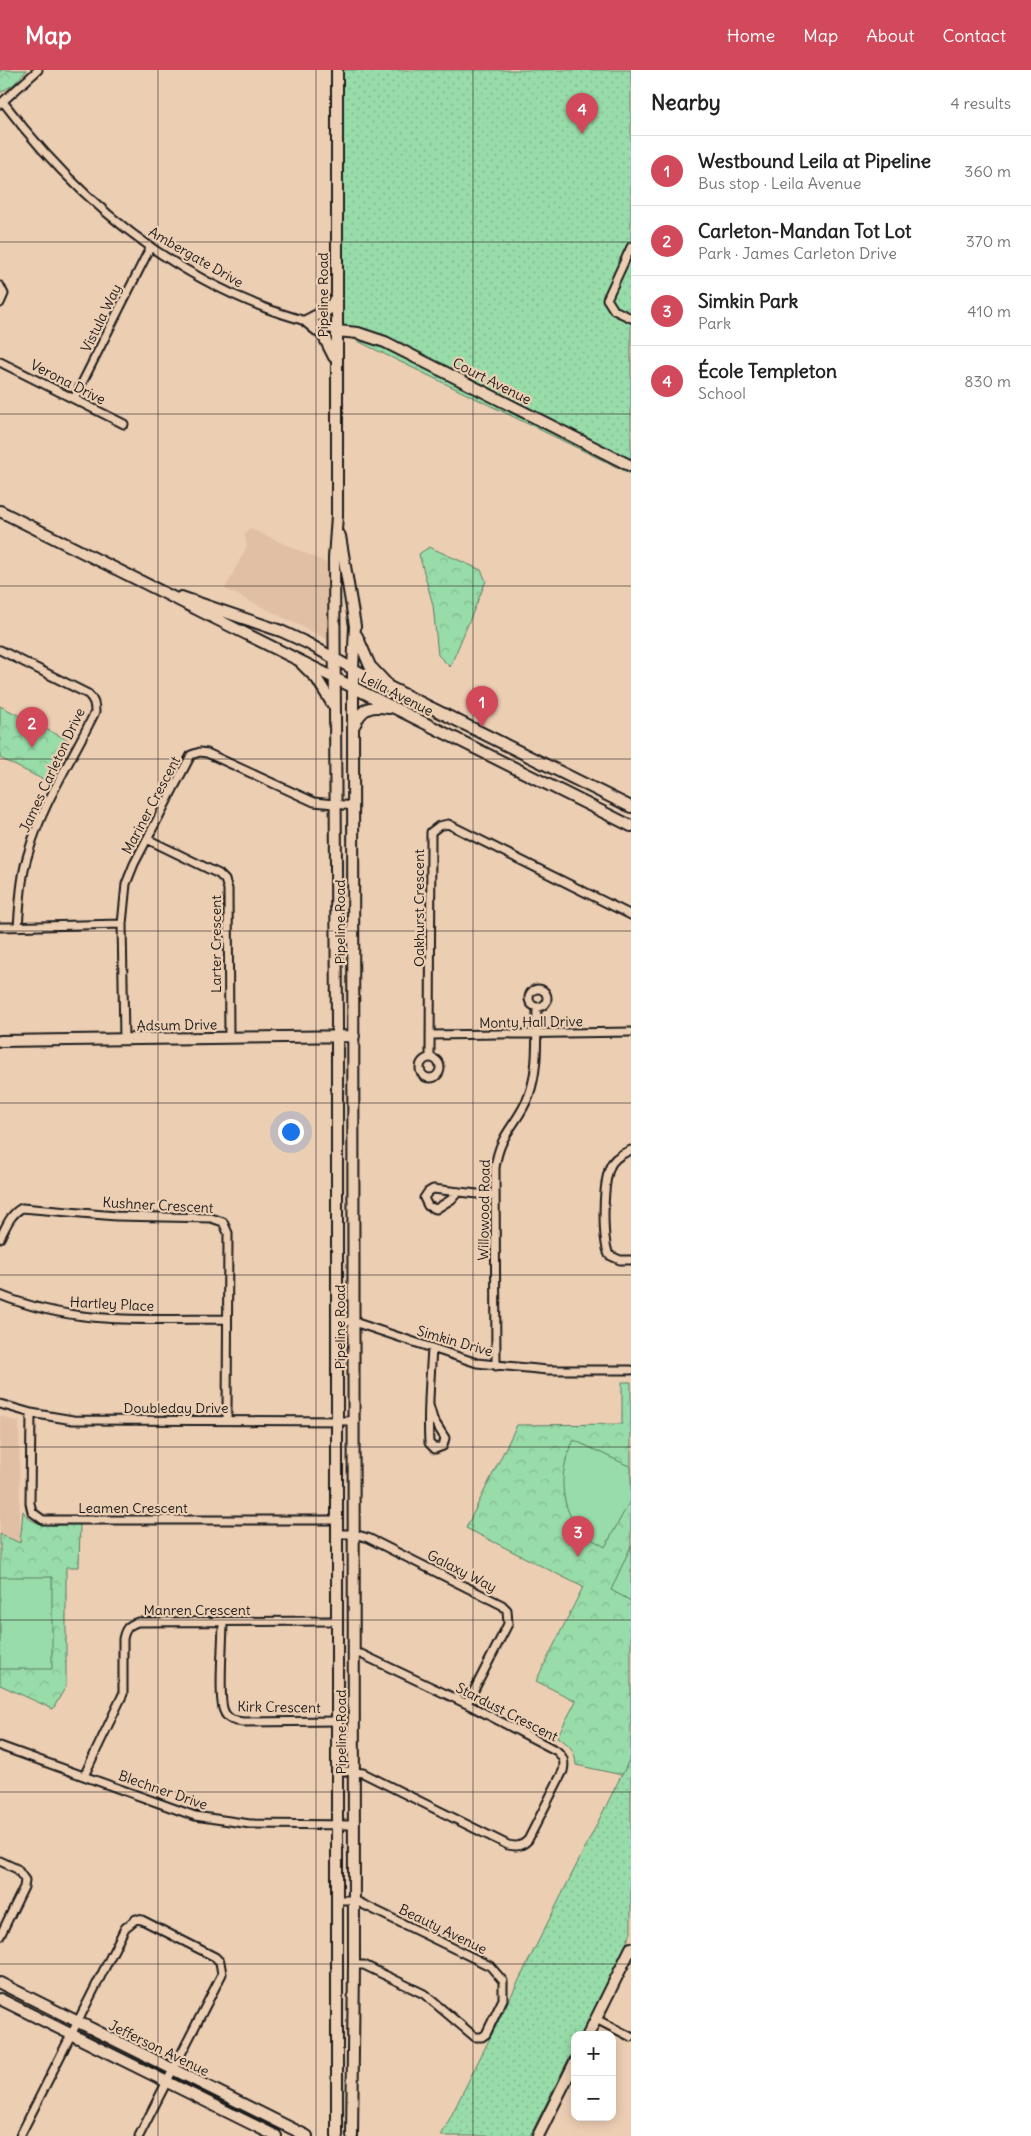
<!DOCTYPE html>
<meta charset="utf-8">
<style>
body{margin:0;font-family:Delius,sans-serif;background:#f2f2f2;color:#222}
.controls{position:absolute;right:15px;bottom:15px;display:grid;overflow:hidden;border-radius:10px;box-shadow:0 2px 12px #0003}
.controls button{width:45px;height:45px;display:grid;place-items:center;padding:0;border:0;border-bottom:1px solid #e0e0e0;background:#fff;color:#222;font:25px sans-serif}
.you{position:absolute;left:290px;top:1061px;width:18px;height:18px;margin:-12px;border:4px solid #fff;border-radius:50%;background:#1a73e8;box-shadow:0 0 0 8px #1a73e833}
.badge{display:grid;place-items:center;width:32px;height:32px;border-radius:50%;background:#d1495b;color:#fff;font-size:16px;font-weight:700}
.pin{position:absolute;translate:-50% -41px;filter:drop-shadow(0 1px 2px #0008)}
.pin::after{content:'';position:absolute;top:26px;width:18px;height:15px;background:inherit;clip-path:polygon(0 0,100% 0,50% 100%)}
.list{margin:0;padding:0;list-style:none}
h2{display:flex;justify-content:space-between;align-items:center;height:65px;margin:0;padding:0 20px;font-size:21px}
h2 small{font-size:16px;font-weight:400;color:#767676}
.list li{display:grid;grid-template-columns:32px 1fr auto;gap:15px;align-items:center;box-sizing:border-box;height:70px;padding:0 20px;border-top:1px solid #e0e0e0}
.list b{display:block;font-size:19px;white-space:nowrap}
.list p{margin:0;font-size:16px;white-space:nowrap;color:#767676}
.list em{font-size:16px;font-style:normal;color:#767676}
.map{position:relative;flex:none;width:631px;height:2066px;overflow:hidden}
header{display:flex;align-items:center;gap:30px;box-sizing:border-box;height:70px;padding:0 25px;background:#d1495b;color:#fff}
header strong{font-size:24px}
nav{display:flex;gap:28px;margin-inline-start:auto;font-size:18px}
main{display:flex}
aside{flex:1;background:#fff}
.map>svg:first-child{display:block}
.built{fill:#e0bfa5}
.grass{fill:url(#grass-dots);stroke:#5a7c62}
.park{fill:url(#park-crowns);stroke:#5a7c62}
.pitch{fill:#98dca9;stroke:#5a7c62}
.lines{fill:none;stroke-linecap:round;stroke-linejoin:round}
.street-casing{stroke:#1c1c1c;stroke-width:11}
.secondary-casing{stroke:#1c1c1c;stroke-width:14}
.street{stroke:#ecceb3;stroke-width:7}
.secondary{stroke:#ecceb3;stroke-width:10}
.grid{fill:none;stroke:#1c1c1c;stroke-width:1;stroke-opacity:0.55}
.labels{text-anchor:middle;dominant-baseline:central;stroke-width:4.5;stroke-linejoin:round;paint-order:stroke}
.street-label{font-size:14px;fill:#1c1c1c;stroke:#ecceb3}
</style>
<header>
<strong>Map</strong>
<nav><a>Home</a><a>Map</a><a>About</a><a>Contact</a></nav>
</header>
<main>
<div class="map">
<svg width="631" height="2066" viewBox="0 0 631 2066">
<defs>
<pattern id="grass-dots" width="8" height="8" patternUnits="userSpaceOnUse" patternTransform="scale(1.25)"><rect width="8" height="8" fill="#98dca9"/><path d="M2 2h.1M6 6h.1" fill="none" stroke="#82bc91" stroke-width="1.8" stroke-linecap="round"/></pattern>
<pattern id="park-crowns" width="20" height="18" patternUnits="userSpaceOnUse" patternTransform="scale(1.25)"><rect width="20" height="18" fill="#98dca9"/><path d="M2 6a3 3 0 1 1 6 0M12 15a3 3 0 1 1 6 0" fill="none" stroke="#82bc91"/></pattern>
</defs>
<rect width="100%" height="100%" fill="#ecceb3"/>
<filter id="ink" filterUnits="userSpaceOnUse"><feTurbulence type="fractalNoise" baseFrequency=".02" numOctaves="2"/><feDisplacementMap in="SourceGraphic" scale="10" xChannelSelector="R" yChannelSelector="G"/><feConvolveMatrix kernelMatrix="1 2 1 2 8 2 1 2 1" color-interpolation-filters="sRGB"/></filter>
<g filter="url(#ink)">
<!-- built -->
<path class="built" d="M249,458L331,495L332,563L329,570L225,519L247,476L245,466Z
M0,1346L19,1352L20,1473L0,1463Z"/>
<!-- grass -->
<path class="grass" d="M337,0H631V404L337,261Z
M631,1686V1863L581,1965H575V1976L530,2066H441Z"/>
<!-- park -->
<path class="park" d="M0,0H27L14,14L0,23Z
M429,477L481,500L486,511L450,597L438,585L433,535L419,484Z
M0,636L68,670L48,712L0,688Z
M622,1312H631V1686L622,1705L576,1695C575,1680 570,1675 557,1667L576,1631L536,1611L583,1517L466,1458L517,1355L622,1354Z
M23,1441C33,1460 60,1454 80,1455L79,1497H66V1616L53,1639L0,1615V1464L20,1473Z"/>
<!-- pitch -->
<path class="pitch" d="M574,1370L631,1397V1429L605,1477C597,1472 584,1466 579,1459C558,1434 559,1398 574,1370Z
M631,1476V1531L611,1520Z
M0,1507H52V1599H0Z"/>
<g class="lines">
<!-- street casing -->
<g class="street-casing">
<path id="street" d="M4,33C73,124 159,198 268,239C290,247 314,253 337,261
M0,34L38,0
M631,177L607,229L614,240L631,248
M0,216L4,224L0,233
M0,292L124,354
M74,329L150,178
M0,580L88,624C94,630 95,634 95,642C73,688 43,732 29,781C21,805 20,831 18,857
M147,769L219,804L225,810L228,819L229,968
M0,857L122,854
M529 928a9 9 0 1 1 18 0a9 9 0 1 1-18 0Z
M431,965L631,962
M124,969L122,854L126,814L134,794L191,685L200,682L207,683L314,732L354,736
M420 998a10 10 0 1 1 20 0a10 10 0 1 1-20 0Z
M430,988L431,762L439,756L448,754L631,845
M631,1080C624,1083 617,1086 612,1093C602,1109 602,1168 609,1185L620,1190H631
M458,1122L452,1129L436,1139L428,1136L424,1128L428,1122L433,1119L495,1126
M0,1168C6,1157 10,1144 22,1138L116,1146L211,1148L223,1152L228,1163L227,1350
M0,1225C77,1256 146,1249 226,1249
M336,1250L354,1252L477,1293L547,1300H631
M496,1296L495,1098C500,1061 518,1055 529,1025C539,998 536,965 537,937
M0,1334L31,1343L73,1350L354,1351
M429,1335L433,1349L445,1368L443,1376L435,1379L429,1373C427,1342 430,1311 432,1279
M31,1343L30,1433L32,1442L43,1450H336
M336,1464H354L368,1468L502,1535L507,1540L508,1554L467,1634
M223,1552C223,1570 218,1629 224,1641C227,1650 235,1651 243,1652L336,1651
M0,1676L195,1746L250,1754L354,1755
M336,1700L363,1703L508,1775C517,1777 522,1776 528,1770L563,1701C565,1692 564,1688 557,1681L467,1634L361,1584H354
M84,1706L123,1624V1569C125,1559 128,1555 138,1552L336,1551
M0,1791L17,1799L25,1810L24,1817L0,1866
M336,1830H354L490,1896L503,1911V1929L486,1964L482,1967H475L424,1924L364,1895H354
M596,1949L631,1967
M20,2066L125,1858L136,1849L142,1850L215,1887L220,1892L222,1904L139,2066"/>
</g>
<!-- secondary casing -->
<g class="secondary-casing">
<path id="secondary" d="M306,251L323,265L334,287
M306,251L329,239L336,227
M337,261L358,263L385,272L631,396
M0,441L631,756
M340,466L355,556L353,599L354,1895L352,2066
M181,527L281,561L307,573L353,599L631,737
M357,566L370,596L386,613
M302,594L317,609L333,635
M355,654C362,637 372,635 389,638
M0,971L354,966
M0,1913L307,2066
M0,1929L276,2066
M588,1965L631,1878
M337,2066V952L334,488L337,446V0
M538,2066L575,1992"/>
</g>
<!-- street -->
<use href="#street" class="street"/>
<!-- secondary -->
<use href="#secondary" class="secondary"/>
</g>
</g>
<!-- grid -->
<path class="grid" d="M158,0V2066M316,0V2066M473,0V2066M0,172H631M0,344H631M0,516H631M0,689H631M0,861H631M0,1033H631M0,1205H631M0,1377H631M0,1550H631M0,1722H631M0,1894H631"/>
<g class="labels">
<!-- street labels -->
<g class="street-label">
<text transform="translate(196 187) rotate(30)">Ambergate Drive</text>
<text transform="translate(323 225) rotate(-90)">Pipeline Road</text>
<text transform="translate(101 248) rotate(-64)">Vistula Way</text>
<text transform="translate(492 311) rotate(27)">Court Avenue</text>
<text transform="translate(68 312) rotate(27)">Verona Drive</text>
<text transform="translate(397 624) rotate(27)">Leila Avenue</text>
<text transform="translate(52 700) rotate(-65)">James Carleton Drive</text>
<text transform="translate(151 735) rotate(-62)">Mariner Crescent</text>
<text transform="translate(419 838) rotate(-90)">Oakhurst Crescent</text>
<text transform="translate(340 852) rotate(-90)">Pipeline Road</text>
<text transform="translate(216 874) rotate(-90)">Larter Crescent</text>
<text transform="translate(531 952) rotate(-1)">Monty Hall Drive</text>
<text transform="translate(177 955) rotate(-1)">Adsum Drive</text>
<text transform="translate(158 1135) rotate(3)">Kushner Crescent</text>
<text transform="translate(484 1140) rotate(-89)">Willowood Road</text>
<text transform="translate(112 1234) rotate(3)">Hartley Place</text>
<text transform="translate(340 1257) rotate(-90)">Pipeline Road</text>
<text transform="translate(455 1271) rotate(16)">Simkin Drive</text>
<text x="176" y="1338">Doubleday Drive</text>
<text x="133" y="1438">Leamen Crescent</text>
<text transform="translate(462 1501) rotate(27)">Galaxy Way</text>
<text x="197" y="1540">Manren Crescent</text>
<text transform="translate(279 1637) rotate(1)">Kirk Crescent</text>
<text transform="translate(507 1642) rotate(27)">Stardust Crescent</text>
<text transform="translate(341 1662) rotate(-90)">Pipeline Road</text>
<text transform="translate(163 1720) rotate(19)">Blechner Drive</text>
<text transform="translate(443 1859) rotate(26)">Beauty Avenue</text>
<text transform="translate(159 1978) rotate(26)">Jefferson Avenue</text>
</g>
</g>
</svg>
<div class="controls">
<button>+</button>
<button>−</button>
</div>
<div class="you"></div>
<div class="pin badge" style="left:482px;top:657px">1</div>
<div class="pin badge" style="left:32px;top:678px">2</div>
<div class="pin badge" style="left:578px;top:1487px">3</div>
<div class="pin badge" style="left:582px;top:64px">4</div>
</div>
<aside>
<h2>Nearby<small>4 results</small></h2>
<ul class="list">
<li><span class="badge">1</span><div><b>Westbound Leila at Pipeline</b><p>Bus stop · Leila Avenue</p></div><em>360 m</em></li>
<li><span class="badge">2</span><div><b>Carleton-Mandan Tot Lot</b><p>Park · James Carleton Drive</p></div><em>370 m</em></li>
<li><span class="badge">3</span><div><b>Simkin Park</b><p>Park</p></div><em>410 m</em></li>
<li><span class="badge">4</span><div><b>École Templeton</b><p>School</p></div><em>830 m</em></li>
</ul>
</aside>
</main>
